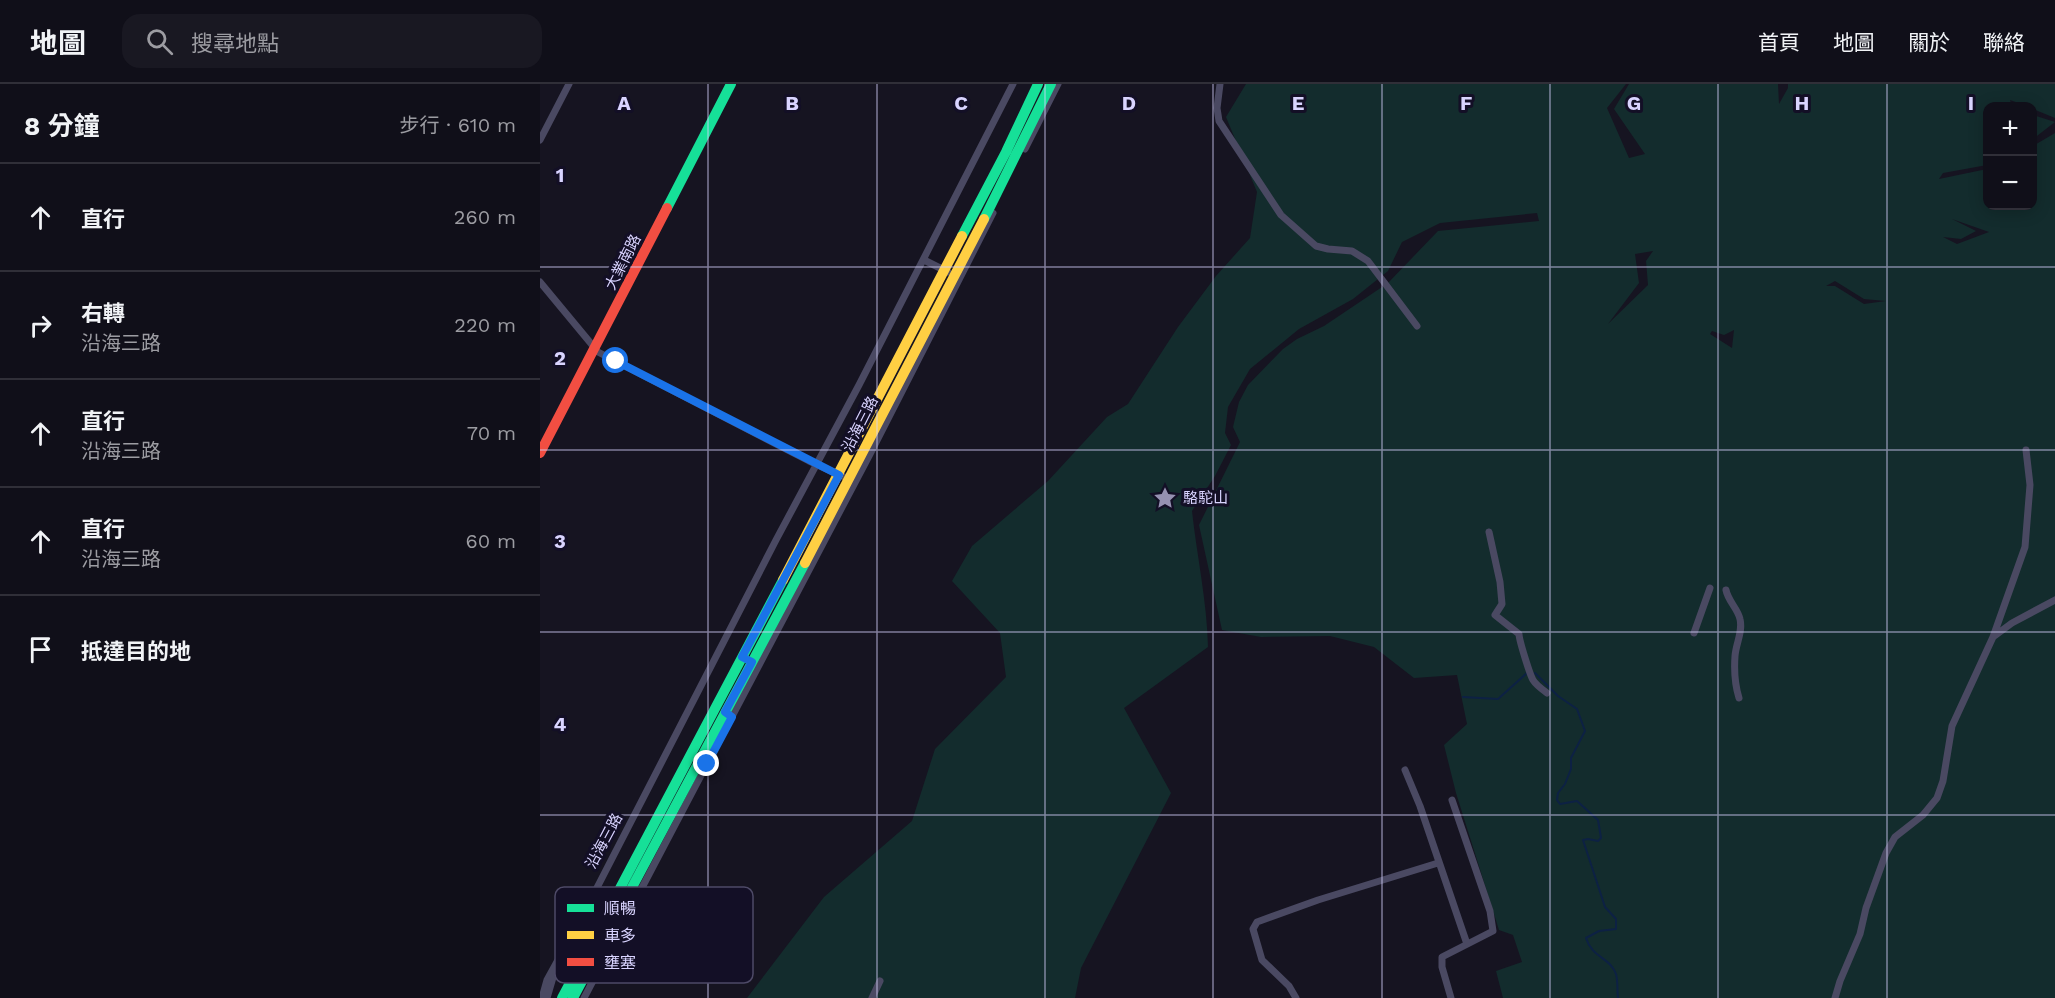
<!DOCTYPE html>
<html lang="zh-TW">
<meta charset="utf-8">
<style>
body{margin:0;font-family:"Work Sans","Noto Sans TC",sans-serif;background:#191822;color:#f1f3f6}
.controls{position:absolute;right:18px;top:18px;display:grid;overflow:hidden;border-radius:12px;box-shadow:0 3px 15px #0003}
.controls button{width:54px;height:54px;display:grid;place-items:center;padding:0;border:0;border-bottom:2px solid #302f38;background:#100f19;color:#f1f3f6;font:30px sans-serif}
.stop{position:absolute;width:18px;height:18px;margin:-14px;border:4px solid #1a73e8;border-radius:50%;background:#fff}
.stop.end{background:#1a73e8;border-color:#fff;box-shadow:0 2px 6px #0008}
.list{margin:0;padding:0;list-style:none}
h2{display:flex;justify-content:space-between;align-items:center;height:78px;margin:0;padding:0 24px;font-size:26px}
h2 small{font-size:20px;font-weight:400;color:#9c9ca2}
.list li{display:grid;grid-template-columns:39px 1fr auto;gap:18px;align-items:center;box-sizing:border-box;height:108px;padding:0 24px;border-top:2px solid #302f38}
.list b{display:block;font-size:22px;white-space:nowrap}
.list p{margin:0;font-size:20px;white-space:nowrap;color:#9c9ca2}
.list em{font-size:20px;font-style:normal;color:#9c9ca2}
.icon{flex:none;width:33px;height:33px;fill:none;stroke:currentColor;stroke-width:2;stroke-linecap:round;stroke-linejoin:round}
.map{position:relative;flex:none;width:1515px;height:914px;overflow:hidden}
header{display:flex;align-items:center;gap:36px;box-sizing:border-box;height:84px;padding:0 30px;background:#100f19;border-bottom:2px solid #302f38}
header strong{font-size:28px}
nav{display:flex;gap:33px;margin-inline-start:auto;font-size:21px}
.search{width:420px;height:54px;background:#191822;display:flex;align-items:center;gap:15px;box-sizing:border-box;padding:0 21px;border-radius:18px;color:#9c9ca2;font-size:22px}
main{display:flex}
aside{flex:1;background:#100f19}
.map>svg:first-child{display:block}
.green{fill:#132c2d;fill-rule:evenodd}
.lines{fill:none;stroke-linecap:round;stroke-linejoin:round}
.stream{stroke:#0d2144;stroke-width:2}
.street{stroke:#4a4962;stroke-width:7}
.fast{stroke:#16e098;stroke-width:10}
.slow{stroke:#ffcf43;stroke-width:10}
.jam{stroke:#f24e42;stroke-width:10}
.route{stroke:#1a73e8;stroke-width:8}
.grid{fill:none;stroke:#d9d4ff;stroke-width:1.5;stroke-opacity:0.55}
.labels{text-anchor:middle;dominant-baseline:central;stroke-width:6;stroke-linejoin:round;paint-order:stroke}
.street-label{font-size:15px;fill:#d9d4ff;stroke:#130f26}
.poi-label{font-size:15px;fill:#d9d4ff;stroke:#130f26;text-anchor:start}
.key{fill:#130f26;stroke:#4e4a67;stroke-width:1.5}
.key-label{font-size:16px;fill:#d9d4ff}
.grid-label{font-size:20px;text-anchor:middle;font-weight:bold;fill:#d9d4ff;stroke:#130f26;stroke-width:6;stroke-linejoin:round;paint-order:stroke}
</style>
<header>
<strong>地圖</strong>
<div class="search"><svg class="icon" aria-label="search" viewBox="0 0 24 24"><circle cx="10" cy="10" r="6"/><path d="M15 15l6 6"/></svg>搜尋地點</div>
<nav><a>首頁</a><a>地圖</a><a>關於</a><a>聯絡</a></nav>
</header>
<main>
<aside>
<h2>8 分鐘<small>步行 · 610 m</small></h2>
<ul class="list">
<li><svg class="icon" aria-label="ahead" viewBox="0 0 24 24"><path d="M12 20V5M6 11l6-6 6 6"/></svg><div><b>直行</b></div><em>260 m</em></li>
<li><svg class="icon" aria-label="right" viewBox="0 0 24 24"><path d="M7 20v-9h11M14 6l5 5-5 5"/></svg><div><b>右轉</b><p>沿海三路</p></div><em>220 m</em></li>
<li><svg class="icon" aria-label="ahead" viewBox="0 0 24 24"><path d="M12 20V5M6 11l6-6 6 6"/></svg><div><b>直行</b><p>沿海三路</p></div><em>70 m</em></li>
<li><svg class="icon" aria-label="ahead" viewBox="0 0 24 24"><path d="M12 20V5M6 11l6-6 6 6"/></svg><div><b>直行</b><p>沿海三路</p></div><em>60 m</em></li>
<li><svg class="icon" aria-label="arrive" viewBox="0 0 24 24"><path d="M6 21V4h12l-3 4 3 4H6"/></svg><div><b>抵達目的地</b></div></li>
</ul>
</aside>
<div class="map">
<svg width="1515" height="914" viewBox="0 0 1515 914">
<rect width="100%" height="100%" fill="#161421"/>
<!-- green -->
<path class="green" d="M706,0H1086L1067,24L1089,74L1105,70L1074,25L1089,0H1238L1239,20L1248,4V0H1515V34L1493,25L1492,22H1487L1470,16L1472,22H1448L1447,81L1403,89L1399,95L1447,85L1448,122H1492L1493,62L1515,49V914H963L956,887L982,878L973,851L959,846L916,709L904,661L927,640L917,591L874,594L834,563L790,552L721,553L682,546L659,441L700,358L693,343L699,318L708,301L743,265L757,255L784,242L848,199L898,147L999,137L997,129L900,139L862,158L848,187L813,215L759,245L710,285L688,323L685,349L691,361L675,392L652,427C657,473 667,517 668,563L584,624L631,709L541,884L535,914H207L284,813L372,737L395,665L466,593L460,549L412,497L432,462L508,397L567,333L588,320L638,243L676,192L710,154L717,108L686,33ZM1410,134L1412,135L1449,148L1417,160L1403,153L1421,155L1436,147ZM1113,167L1106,177L1108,201L1068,240L1099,199L1095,170ZM1295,197L1324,215L1346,217L1324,220L1295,202H1286ZM1194,246L1192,264L1170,250L1172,247L1184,251Z
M1493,31L1515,38L1493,55L1492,31Z"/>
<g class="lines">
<!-- stream -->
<path class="stream" d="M995,589L1018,612L1037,625L1045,647L1031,674V685L1025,700L1018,709L1017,716L1020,720L1037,717L1058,736L1061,754L1058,757L1048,755L1043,756L1065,823L1076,835V845L1059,847L1046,854C1052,874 1070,873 1076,890C1078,897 1077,907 1078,914
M923,613L958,615L987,589"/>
<!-- street -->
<path class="street" d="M680,0L677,24L679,37L741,131L776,162L788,165L812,167L828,177L877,242
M0,56L29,0
M485,65L518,0
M384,176L408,188
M0,198L58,268L269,377L313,397
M949,448L960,498L962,520L955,531L979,550C979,556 990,591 993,596C996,601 1003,606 1007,609
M1186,506C1188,517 1198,525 1200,535C1203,548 1196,559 1195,572C1194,586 1195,601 1199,614
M1154,549L1170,504
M1453,553L1485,463L1490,401L1486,366
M865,686L880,722L927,860
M2,914L7,896L45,827L236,456L319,301L473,0
M7,914L14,890
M44,914L330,370L453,129
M332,914L340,897
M756,914L749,902L722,876L713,845L717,838L778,816L898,779
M911,914L902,883V873L953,847L950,827L912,716
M1295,914L1300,897L1320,850L1326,824L1346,769L1355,753L1383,731L1397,714L1403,697L1412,642L1453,553L1472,539L1515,516"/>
<!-- fast -->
<path class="fast" d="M127,124L191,0
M444,135L511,0
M422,152L466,68L498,0
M22,914L243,496
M33,914L265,479"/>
<!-- slow -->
<path class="slow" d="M265,479L444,135
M243,496L422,152"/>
<!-- jam -->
<path class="jam" d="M0,369L127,124"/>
</g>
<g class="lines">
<!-- route -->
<path class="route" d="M76,277L299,391L202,573L212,578L185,628L192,633L167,680"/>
</g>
<!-- grid -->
<path class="grid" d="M168,0V914M337,0V914M505,0V914M673,0V914M842,0V914M1010,0V914M1178,0V914M1347,0V914M0,183H1515M0,366H1515M0,548H1515M0,731H1515"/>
<!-- icons -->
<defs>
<g id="sight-bare" transform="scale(1.8)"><path d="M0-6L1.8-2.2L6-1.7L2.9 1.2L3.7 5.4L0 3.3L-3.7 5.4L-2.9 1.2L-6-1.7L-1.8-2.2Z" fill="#9591b1" stroke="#130f26" stroke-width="2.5" paint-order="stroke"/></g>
</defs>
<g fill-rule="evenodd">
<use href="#sight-bare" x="625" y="414"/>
</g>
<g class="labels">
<!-- street labels -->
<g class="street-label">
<text transform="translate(83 178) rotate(-63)">大業南路</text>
<text transform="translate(320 340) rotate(-63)">沿海三路</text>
<text transform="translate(64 757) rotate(-62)">沿海三路</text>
</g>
<!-- poi labels -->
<g class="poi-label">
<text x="643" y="414">駱駝山</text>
</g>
</g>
<!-- legend -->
<rect x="15" y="803" width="198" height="96" rx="9" class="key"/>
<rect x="27" y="820" width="27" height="8" fill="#16e098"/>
<rect x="27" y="847" width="27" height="8" fill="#ffcf43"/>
<rect x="27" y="874" width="27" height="8" fill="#f24e42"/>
<g class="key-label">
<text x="64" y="830">順暢</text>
<text x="64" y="857">車多</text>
<text x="64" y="884">壅塞</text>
</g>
<g class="grid-label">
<text x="84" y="26">A</text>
<text x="252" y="26">B</text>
<text x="421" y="26">C</text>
<text x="589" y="26">D</text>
<text x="758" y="26">E</text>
<text x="926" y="26">F</text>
<text x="1094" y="26">G</text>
<text x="1262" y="26">H</text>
<text x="1431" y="26">I</text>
<text x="20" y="98">1</text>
<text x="20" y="281">2</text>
<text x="20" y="464">3</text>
<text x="20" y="647">4</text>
</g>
</svg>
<div class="controls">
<button>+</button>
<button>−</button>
</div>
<div class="stop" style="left:76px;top:277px"></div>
<div class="stop end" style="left:167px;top:680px"></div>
</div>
</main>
